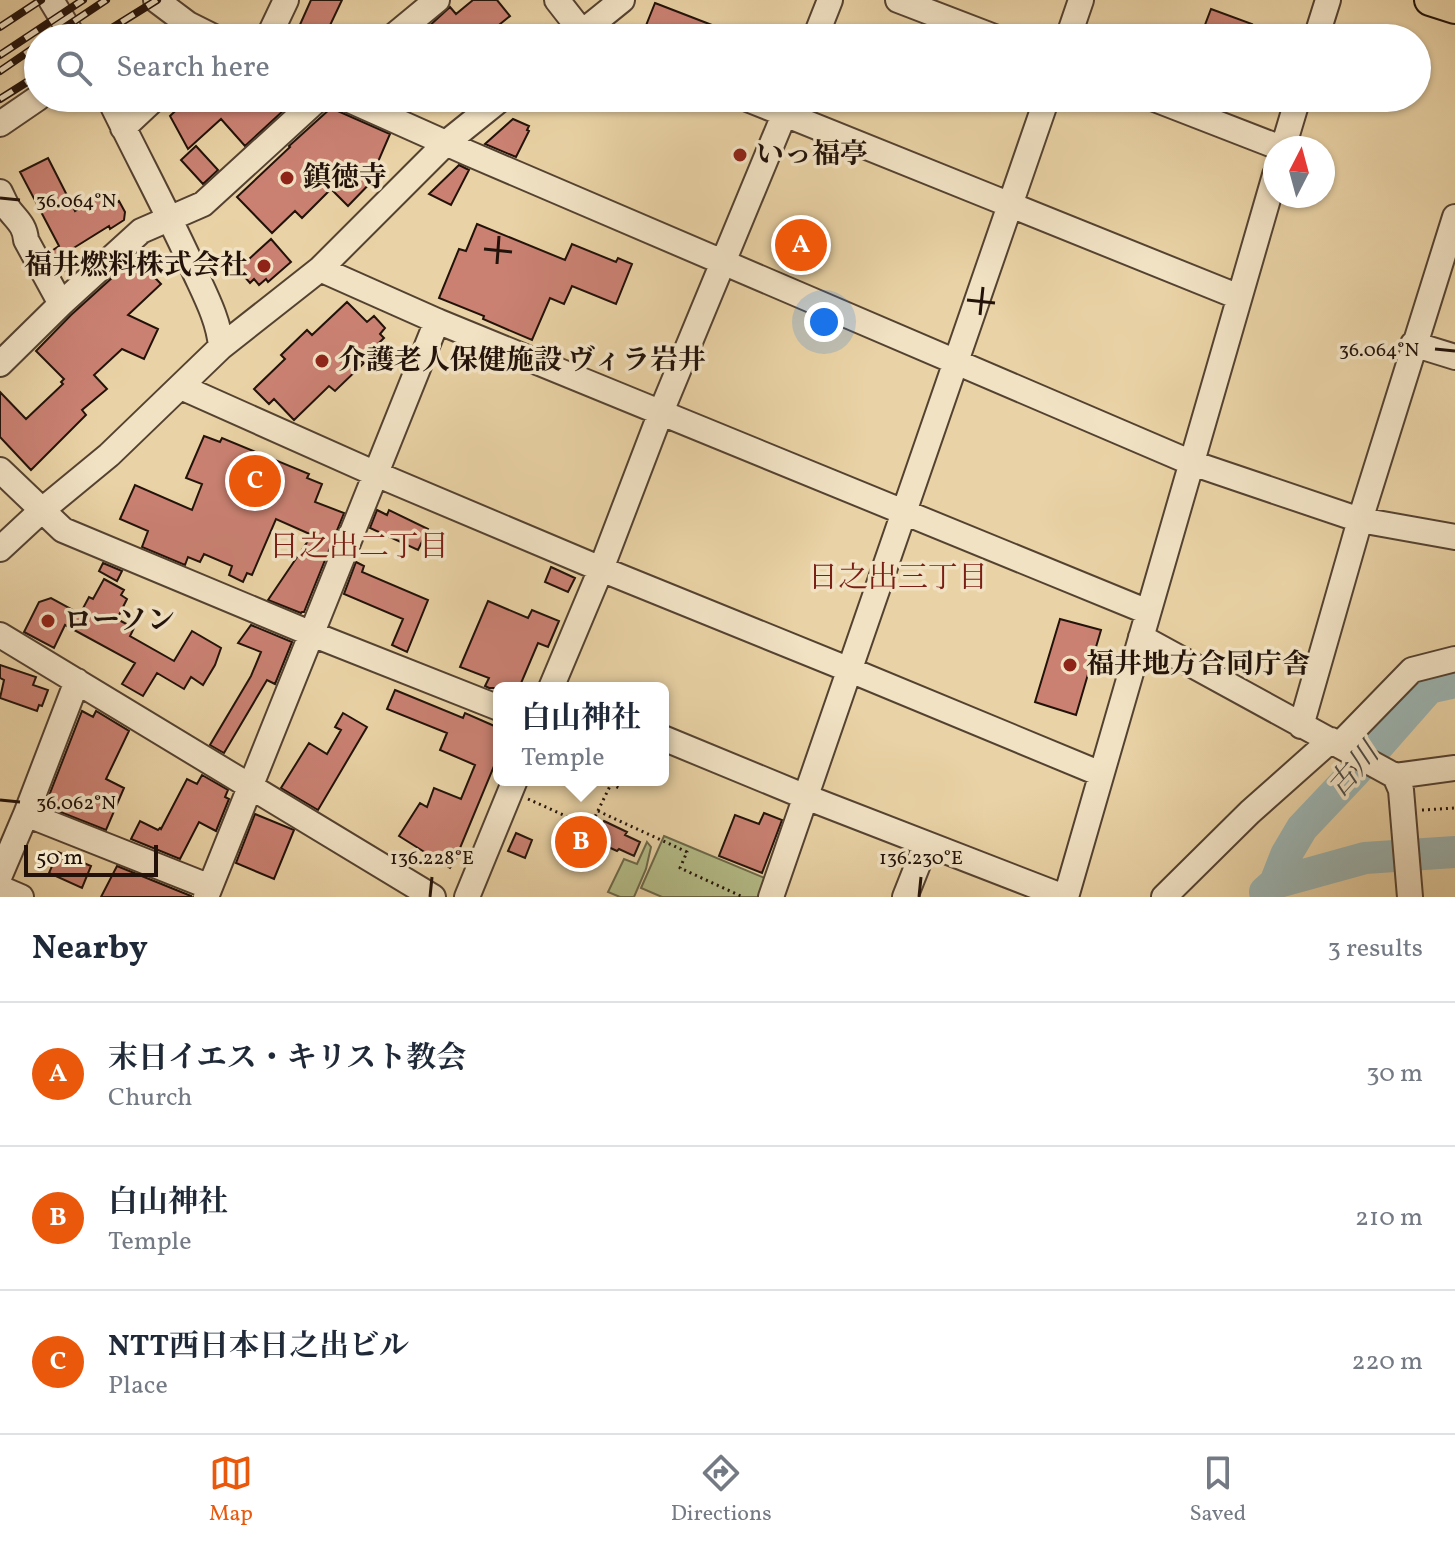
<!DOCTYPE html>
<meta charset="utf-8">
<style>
body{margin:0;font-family:Vollkorn,"Noto Serif JP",serif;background:#f2f2f3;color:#1f2937}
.compass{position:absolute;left:1263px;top:136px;width:72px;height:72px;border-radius:50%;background:#fff;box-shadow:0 2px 6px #0004;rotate:6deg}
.scale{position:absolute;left:24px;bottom:20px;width:134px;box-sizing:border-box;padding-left:8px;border:4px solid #22120a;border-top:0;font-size:22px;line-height:28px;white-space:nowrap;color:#22120a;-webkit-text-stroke:6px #f1e2c4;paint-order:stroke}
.you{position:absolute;left:824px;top:322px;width:28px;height:28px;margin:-20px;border:6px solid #fff;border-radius:50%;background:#1a73e8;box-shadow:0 0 0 12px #1a73e833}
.badge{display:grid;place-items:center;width:52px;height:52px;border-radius:50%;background:#ea580c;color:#fff;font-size:26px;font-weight:700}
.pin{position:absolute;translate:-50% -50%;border:4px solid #fff;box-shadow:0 2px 8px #0006}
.popup{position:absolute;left:493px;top:682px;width:176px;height:104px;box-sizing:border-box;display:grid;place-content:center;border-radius:12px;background:#fff;filter:drop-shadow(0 2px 6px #0005);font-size:26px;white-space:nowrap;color:#747a83}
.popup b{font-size:30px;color:#1f2937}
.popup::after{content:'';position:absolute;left:50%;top:100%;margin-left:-16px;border:16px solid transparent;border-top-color:#fff}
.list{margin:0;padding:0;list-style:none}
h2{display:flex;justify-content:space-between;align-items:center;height:104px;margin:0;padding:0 32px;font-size:34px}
h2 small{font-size:26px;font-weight:400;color:#747a83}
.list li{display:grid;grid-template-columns:52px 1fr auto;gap:24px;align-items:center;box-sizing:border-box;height:144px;padding:0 32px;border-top:2px solid #e0e1e3}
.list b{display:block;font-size:30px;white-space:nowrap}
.list p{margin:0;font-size:26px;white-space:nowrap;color:#747a83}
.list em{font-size:26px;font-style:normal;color:#747a83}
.icon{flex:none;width:44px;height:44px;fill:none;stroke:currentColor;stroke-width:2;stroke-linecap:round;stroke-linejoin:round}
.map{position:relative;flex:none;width:1455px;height:897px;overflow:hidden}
.search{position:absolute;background:#fff;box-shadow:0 2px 6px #0004;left:24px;right:24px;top:24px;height:88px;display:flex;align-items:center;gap:20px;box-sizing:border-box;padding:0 28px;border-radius:44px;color:#747a83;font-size:30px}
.sheet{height:536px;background:#fff}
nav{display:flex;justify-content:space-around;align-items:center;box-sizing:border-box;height:112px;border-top:2px solid #e0e1e3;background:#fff;font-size:22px;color:#747a83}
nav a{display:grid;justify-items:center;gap:4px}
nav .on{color:#ea580c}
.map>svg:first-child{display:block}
.green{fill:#b4bd88;stroke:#6b6849;stroke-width:2}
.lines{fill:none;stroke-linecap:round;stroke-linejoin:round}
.river{stroke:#9cb5b2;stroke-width:32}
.building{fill:#ca8172;stroke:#22120a;stroke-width:2}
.minor-casing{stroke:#544231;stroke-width:28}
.major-casing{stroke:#22120a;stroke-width:34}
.path{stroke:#22120a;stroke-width:3;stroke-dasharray:2 4;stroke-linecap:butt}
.minor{stroke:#f1e2c4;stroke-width:24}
.major{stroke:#e9d2a5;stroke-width:30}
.rail-casing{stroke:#22120a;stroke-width:8}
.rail{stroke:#f1e2c4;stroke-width:5;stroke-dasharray:15;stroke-linecap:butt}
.ticks{fill:none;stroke:#22120a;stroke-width:3}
.poi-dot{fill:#8f2418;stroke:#f1e2c4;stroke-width:3}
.labels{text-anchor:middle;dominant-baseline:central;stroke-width:7;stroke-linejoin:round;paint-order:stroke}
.poi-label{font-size:28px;font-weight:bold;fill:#22120a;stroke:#f1e2c4;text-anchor:start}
.neighbourhood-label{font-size:30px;fill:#7a1f14;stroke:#f1e2c4}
.water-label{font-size:30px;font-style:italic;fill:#4d4b45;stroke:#f1e2c4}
.ticks-label{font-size:20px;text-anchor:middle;fill:#22120a;stroke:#f1e2c4;stroke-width:7;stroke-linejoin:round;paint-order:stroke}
</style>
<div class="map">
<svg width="1455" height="897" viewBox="0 0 1455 897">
<rect width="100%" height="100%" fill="#e9d2a5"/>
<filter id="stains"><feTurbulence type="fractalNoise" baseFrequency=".0025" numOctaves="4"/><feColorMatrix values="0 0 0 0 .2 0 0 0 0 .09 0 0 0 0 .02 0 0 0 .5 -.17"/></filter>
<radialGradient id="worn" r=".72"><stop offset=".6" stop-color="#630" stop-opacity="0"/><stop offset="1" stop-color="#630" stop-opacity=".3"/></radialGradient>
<!-- green -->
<path class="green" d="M664,836L767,879L760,897H662L641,888Z
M647,842L651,847L646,869L634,897H620L608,892L624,859L637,864Z"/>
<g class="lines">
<!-- river -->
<path class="river" d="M1275,883L1286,855L1302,828L1355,772L1429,688L1455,682
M1265,892L1275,883L1365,858L1455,852"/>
</g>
<!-- building -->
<path class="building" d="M311,0H342L324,38H294Z
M473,0H497L510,16L484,37L475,26L461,38H435L427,28L450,7L456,14Z
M655,3L743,37V38H641Z
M1211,9L1252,24L1247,38H1200Z
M189,98H297L245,146L221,119L188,149L170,116Z
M331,108L390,134L374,171L378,175L348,206L331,189L302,218L295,211L272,233L237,197L290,147L289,146Z
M513,119L529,126L527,130L529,131L516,157L485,144Z
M196,146L218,170L203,184L181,160Z
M48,158L75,211L102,195L110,207L119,201L125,212L124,220L110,229L109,226L72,249L79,262L61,273L50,252L59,246L20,172Z
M459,165L469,170L451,205L429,194Z
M477,224L565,260L572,244L616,262L618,258L632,264L616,304L572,286L564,304L550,298L532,340L483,319L484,316L439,298L459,249L466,251Z
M271,239L291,262L268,282L266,279L259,285L254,279L250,283L238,269Z
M135,257L161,284L128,315L158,329L144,359L122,349L94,375L107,389L82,410L86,415L31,470L0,437V392L26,419L63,384L61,382L64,379L36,351L71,315Z
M347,302L367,322L374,316L385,328L380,334L384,338L361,360L364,363L335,391L329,386L294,420L274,399L269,404L254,389L285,359L281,355L307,330L312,335Z
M204,436L220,442L222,438L309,474L307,478L322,484L315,502L344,513L304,612H302L301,613L268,600L312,535L276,519L252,575L247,573L243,582L229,575L232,566L204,554L200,562L188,557L185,565L142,547L148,531L120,519L135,485L192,510L202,484L186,478Z
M377,510L387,515L389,510L428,529L418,550L370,528Z
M356,562L364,566L362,572L428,600L407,652L392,645L403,619L344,594Z
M103,563L122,571L117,581L99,571Z
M551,567L575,578L568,592L545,582Z
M104,579L124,590L121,595L127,599L117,619L134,628L130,636L174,661L192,631L221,648L215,665L203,685L191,677L184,689L157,673L143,696L122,684L135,663L65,625L54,648L24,632L39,602L51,598L80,614L89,597L93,599Z
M488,601L528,618L532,610L559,621L548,647L538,643L519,688H489L485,686L489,678L460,667Z
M1060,619L1101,630L1076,715L1035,702Z
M251,625L292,642L275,684L267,680L224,753L210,745L251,676L261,652L238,643Z
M0,665L36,677L33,685L48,690L42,706L39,705L37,711L0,698L4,680L0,678Z
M395,690L463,718L465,713L499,728V754L460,848L462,850L450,868L399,836L420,803L427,807L434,788L461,799L475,765L440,750L447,733L387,709Z
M82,711L93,717L96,711L129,731L106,779L124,788L106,830L45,806Z
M343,713L367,727L318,810L281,788L309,743L327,754L341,730L335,727Z
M202,775L228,790L225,797L229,799L216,831L199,822L180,859L131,839L140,821L158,830L160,828L161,829L187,779L197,784Z
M764,813L782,820L762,873L719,856L735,815L759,824Z
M255,814L294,830L274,879L236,863Z
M604,821L627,832L625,835L640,842L634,856L619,849L617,851L595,841Z
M516,833L532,840L525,858L508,851Z
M58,852L91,866L82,888L49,873Z
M117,866L191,896V897H101Z"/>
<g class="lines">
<!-- minor casing -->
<g class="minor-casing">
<path id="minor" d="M51,0L74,38
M156,0L188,24L216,38
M557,0L582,32L596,38
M898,0L997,38
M268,38L286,0
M391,38L437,0
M575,38L622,0
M815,38L830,0
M1068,38L1081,0
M1316,38L1328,0
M345,98L468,153L1192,463L1360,520L1455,537
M745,98L1239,297
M1152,98L1281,148
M0,124L38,98
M123,128L155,98
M1283,148L1298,98
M0,192C3,198 6,206 10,211C18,221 25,226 26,240L61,304
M320,269L437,321L1148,612
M1413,344L1455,357
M221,347L320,269L446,143L502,98
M0,364L61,304L141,231L203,204L319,98
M181,387L376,474L601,569L850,670L1101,774
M0,470L63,530L312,634L499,708
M0,549L41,511L109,455L221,347C219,319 203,291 192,266C166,209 136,154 109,98
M0,635L433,897
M1141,637L1395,776L1455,768
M551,688L601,569L661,412L791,98
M1301,726L1360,520L1455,217
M663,738L806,797L1064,897
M1339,745L1412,670L1455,659
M1395,776L1401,790L1410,897
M26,814L210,887
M0,875L26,814L77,681
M0,888L21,897
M206,897L437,321
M467,897L515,780
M771,897L1047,98
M905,897L926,844
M1066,897L1275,175
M1164,897L1250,812L1331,740"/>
</g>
<!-- major casing -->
<g class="major-casing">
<path id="major" d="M1430,0L1455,8"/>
</g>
<!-- path -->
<path class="path" d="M138,38L155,24
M528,799L599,831
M1422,810L1455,808
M598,811L687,852L680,868L743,897
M590,827L611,784L621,789"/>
<!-- minor -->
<use href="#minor" class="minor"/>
<!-- major -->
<use href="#major" class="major"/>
<!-- rail casing -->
<g class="rail-casing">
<path id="rail" d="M0,27L41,0
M49,38L106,0
M96,38L157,0
M0,55L83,0
M0,71L38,45
M0,99L38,75"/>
</g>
<!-- rail -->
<use href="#rail" class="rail"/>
</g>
<!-- ticks -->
<path class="ticks" d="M0,198L20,200M484,249L512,252M497,264L499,236M967,300L995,303M980,315L983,287M1435,349L1455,351M0,800L20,802M430,897L432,877M919,897L921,877"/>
<!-- markers -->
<g class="poi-dot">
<circle cx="740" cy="155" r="8"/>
<circle cx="287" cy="178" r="8"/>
<circle cx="264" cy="266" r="8"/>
<circle cx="322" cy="361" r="8"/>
<circle cx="48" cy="621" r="8"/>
<circle cx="1070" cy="665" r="8"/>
</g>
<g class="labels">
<!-- poi labels -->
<g class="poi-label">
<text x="756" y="155">いっ福亭</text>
<text x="303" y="178">鎮徳寺</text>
<text x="248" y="266" text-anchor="end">福井燃料株式会社</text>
<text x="338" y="361">介護老人保健施設 ヴィラ岩井</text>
<text x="64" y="621">ローソン</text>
<text x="1086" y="665">福井地方合同庁舎</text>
</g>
<!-- neighbourhood labels -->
<g class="neighbourhood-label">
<text x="359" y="548">日之出二丁目</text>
<text x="898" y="579">日之出三丁目</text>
</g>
<!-- water labels -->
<g class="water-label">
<text transform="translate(1354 771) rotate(-48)">古川</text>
</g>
</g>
<g class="ticks-label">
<text x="76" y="207">36.064°N</text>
<text x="1379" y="356">36.064°N</text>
<text x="76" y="809">36.062°N</text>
<text x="432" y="864">136.228°E</text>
<text x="921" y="864">136.230°E</text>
</g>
<rect width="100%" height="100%" filter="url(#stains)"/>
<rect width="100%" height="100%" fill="url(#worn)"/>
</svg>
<svg class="compass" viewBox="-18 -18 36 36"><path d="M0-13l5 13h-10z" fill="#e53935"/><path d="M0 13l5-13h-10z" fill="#747a83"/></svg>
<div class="scale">50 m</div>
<div class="you"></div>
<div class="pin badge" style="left:801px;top:245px">A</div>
<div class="pin badge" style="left:581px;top:842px">B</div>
<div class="popup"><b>白山神社</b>Temple</div>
<div class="pin badge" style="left:255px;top:481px">C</div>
<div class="search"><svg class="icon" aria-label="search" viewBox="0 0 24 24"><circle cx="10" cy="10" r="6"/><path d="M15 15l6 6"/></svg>Search here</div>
</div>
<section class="sheet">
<h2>Nearby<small>3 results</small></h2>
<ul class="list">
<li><span class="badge">A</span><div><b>末日イエス・キリスト教会</b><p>Church</p></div><em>30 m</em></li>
<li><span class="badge">B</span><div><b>白山神社</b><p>Temple</p></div><em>210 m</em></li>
<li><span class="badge">C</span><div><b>NTT西日本日之出ビル</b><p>Place</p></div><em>220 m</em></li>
</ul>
</section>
<nav>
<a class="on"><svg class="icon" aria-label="map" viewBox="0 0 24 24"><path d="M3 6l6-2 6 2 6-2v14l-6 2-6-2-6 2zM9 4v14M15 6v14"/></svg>Map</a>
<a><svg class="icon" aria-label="directions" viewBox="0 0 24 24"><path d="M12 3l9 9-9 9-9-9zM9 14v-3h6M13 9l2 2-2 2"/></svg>Directions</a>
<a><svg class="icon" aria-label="saved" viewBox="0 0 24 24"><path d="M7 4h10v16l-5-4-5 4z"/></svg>Saved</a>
</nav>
